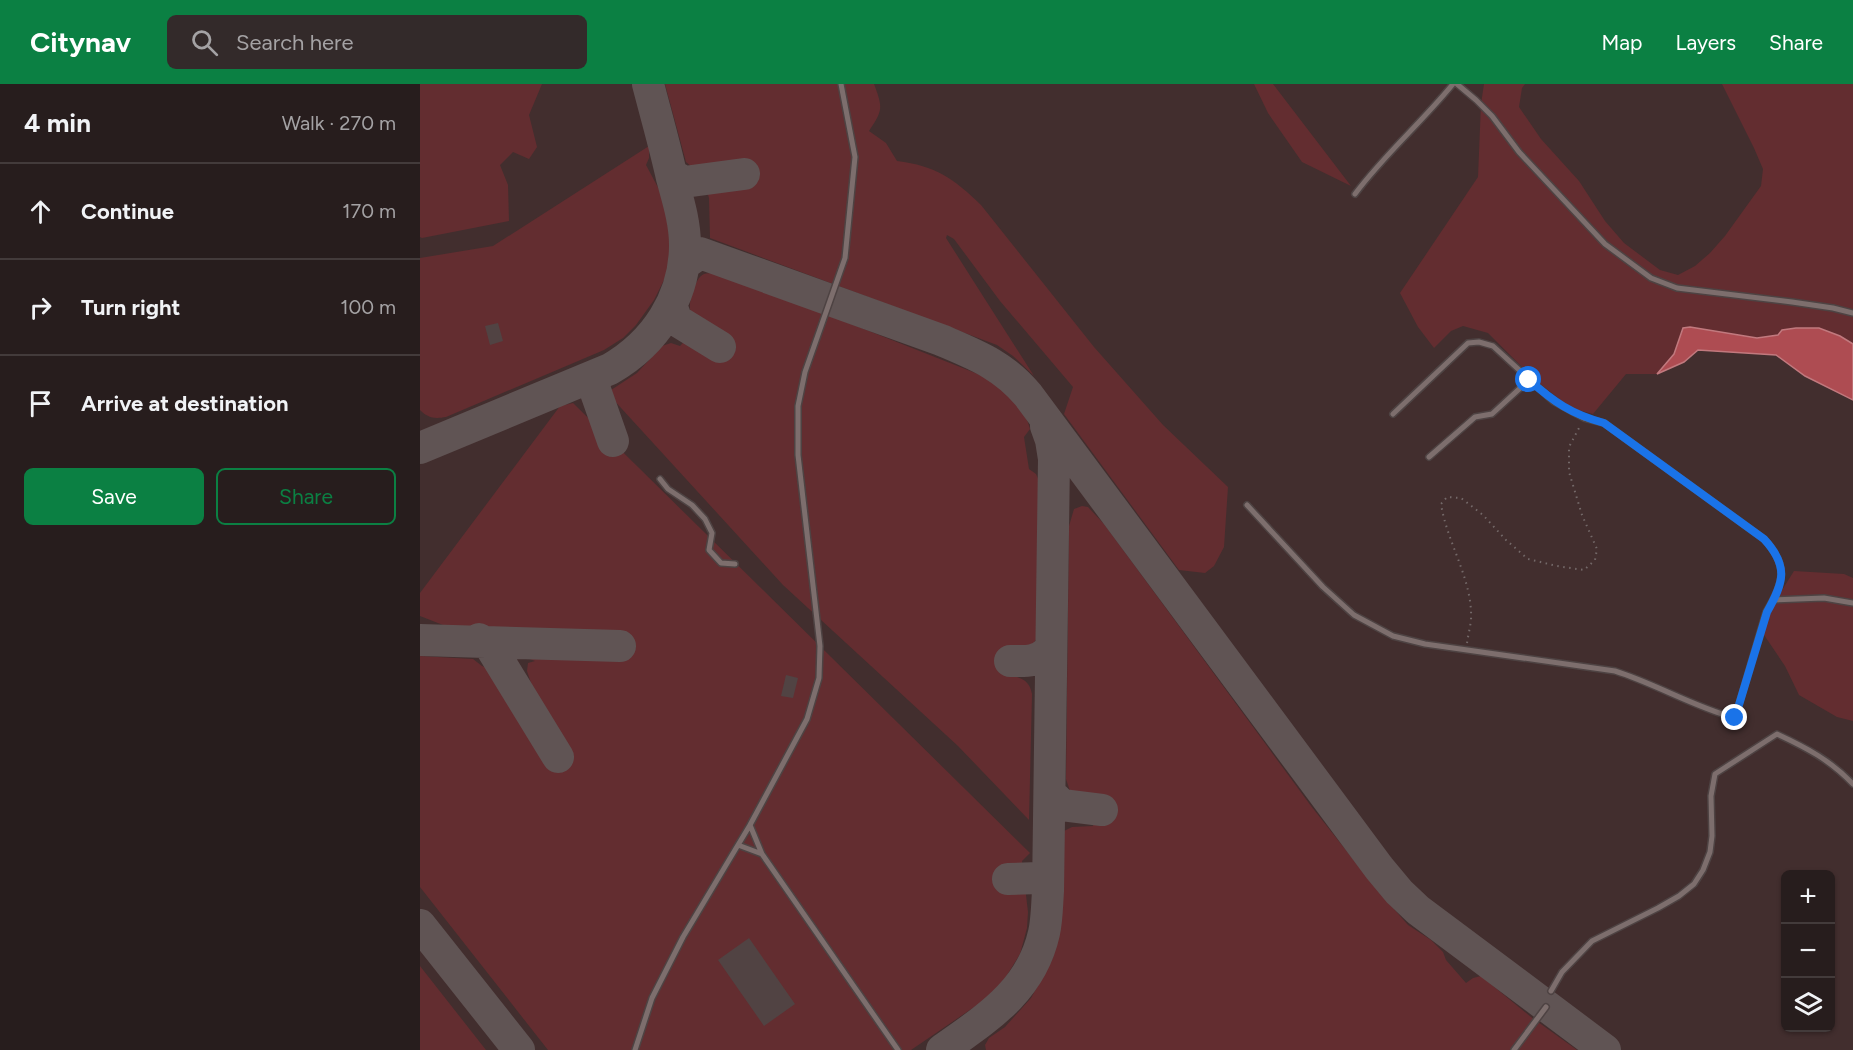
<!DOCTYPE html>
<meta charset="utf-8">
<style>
body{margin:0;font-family:Figtree,sans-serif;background:#332a2a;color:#f1f3f6}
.controls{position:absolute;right:18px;bottom:18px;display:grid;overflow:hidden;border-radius:9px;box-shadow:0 2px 4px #0004}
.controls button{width:54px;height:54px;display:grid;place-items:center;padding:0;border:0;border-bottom:2px solid #433b3b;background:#271d1d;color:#f1f3f6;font:30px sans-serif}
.stop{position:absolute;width:18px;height:18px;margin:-14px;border:4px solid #1a73e8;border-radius:50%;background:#fff}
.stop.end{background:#1a73e8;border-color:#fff;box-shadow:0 2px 6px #0008}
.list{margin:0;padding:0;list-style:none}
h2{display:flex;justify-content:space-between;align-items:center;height:78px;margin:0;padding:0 24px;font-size:26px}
h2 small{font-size:20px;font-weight:400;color:#a4a2a4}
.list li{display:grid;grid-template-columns:39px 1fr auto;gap:18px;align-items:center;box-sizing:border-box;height:96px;padding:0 24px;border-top:2px solid #433b3b}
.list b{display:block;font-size:22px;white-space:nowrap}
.list em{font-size:20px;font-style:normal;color:#a4a2a4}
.actions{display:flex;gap:12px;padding:18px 24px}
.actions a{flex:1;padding:14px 0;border:2px solid #0b8043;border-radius:9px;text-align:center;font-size:21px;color:#0b8043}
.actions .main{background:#0b8043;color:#fff}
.icon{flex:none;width:33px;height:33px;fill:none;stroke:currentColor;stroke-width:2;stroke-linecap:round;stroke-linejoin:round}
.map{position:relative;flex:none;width:1433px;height:966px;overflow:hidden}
header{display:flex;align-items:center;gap:36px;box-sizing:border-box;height:84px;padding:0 30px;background:#0b8043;color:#fff}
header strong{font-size:28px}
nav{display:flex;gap:33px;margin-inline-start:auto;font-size:21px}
.search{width:420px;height:54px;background:#332a2a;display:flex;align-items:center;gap:15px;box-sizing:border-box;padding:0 21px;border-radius:9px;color:#a4a2a4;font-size:22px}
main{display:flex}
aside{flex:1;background:#271d1d}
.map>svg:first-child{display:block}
.built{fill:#422e2e;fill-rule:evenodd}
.green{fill:#632d30}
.water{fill:#ae4c52;stroke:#c1797e;stroke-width:1.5}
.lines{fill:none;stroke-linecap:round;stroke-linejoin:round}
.taxiway{stroke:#605454;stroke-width:32}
.building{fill:#514343}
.service-casing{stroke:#4e4343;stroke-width:8}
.path{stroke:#746969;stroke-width:2;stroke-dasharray:1.5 4.5;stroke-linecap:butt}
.service{stroke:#7d6e6d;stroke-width:5}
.route{stroke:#1a73e8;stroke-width:8}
</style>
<header>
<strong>Citynav</strong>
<div class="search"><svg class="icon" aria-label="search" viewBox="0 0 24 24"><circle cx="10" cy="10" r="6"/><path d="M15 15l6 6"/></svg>Search here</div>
<nav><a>Map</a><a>Layers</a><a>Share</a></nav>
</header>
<main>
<aside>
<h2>4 min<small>Walk · 270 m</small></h2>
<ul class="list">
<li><svg class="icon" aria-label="ahead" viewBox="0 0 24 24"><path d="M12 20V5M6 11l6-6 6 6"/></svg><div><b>Continue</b></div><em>170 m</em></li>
<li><svg class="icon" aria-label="right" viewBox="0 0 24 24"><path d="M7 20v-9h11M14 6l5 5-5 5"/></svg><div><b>Turn right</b></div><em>100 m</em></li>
<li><svg class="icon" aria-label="arrive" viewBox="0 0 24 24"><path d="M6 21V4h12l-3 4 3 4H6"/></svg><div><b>Arrive at destination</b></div></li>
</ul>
<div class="actions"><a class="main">Save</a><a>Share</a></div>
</aside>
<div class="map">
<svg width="1433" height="966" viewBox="0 0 1433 966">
<rect width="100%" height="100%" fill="#342727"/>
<!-- built -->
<path class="built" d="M0,0H1433V966H0ZM1366,790H1410V944H1366Z"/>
<!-- green -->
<path class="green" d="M0,0H122L109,31L117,63L109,75L93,68L80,81L88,101L89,137L2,154L0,153Z
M245,0H454C463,24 463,26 449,47L466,59L477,77C516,82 533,94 561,121L674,263L743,341L808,403L804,463L794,482L785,489L759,486L644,330L653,303L580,217L534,155L527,151L526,154L614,292L593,272L577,261L290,154L289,114L280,84H273L266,78Z
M834,0H853L931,102L882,78L848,29Z
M1064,0H1105L1102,4L1099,23L1121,55L1159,97L1185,137L1204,159L1240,186L1258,191L1275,182L1290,169L1305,152L1341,102L1343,85L1334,64L1302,0H1433V316L1385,292L1356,271L1278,266L1264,278L1237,290H1206L1173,330L1151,324L1115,296L1068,249L1043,242L1031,247L1014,264L998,243L980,209L1058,93L1061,20Z
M229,62V74L226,81L242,111L251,157L247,190L234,216L216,241L203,254L184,266L26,333C14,335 8,334 0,326V174L73,162Z
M294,189L416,234L568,294C585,307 605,324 610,345L604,353L609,385L616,390L621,401L617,554L613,560L597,564V593C606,596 610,600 612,610L609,736L538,662L363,501L191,313V306L217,289L242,262L251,259L260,262L282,239C278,236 273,234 271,229C267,221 275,193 284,190C287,189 290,189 294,189Z
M153,319L610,769L602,777L608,828L607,844L600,870L584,896L566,915L491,966H128L0,803V572L53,575L62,582L112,602L107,587L108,579L115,577L0,532V509L140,322Z
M662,422L668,423L684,440L891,722L959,808L988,841L1011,856L1023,868L1026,876L1046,899L1053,894L1061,892L1111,933L1157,966H566L565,961L569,954L585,943L611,914L633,874L642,832V756L644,747L652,743L673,742L674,710L650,707L646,695L649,442L654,425Z
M1374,487L1424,490L1433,494V637L1417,633L1379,611L1365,582L1342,548L1357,514Z
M0,882L66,966H0Z"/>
<!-- water -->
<path class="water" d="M1270,243L1337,254L1358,251L1362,246L1376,244H1399L1420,252L1433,260V316L1385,292L1356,271L1278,266L1264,278L1237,290L1254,270L1263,244Z"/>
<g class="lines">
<!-- taxiway -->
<path class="taxiway" d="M257,94L264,98L324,90
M267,178L280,169L521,256C556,271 583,281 608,311L959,784L979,808L998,826L1185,966
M254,229L256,236L300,263
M176,296L174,303L193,357
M0,364L190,285C235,259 265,214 265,161C265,138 258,116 252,94C245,62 236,31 228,0
M59,555L70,562L138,673
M0,556L200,562
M590,577C604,577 616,579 627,568
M635,714L642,721L682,726
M588,795L619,794L624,789
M0,841L99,966
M522,966C567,934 611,907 624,849C627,836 627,821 628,807L634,375L631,356L626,342"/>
</g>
<!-- building -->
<path class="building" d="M78,239L83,257L70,261L65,242Z
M366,591L378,594L373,614L361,612Z
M329,854L375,920L344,942L298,876Z"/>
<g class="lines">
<!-- service casing -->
<g class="service-casing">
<path id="service" d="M1037,0L1056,16L1072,32L1099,68L1185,160L1231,194L1257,204L1372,218L1413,224L1433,229
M935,110C964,71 1002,38 1033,0
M1009,373L1055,333L1072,330L1109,296
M240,395L248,405L272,421L285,435L292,449L289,466L301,479L315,480
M827,421L903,503L934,531L973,552L1005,560L1195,587C1236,600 1274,623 1315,634L1346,528C1364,499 1369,482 1344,455L1184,339L1164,334L1133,317L1073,262L1059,258L1048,259L973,330
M1354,516L1404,514L1433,519
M330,741L387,635L399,594L400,562L378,371V322L385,288L425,174L435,73L421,0
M318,761L330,741L342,770
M1131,907L1142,888L1172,857L1238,824L1259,812L1274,800L1283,786L1290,768L1292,752L1291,712L1295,690L1357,650C1387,664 1410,676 1433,700
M215,966L232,914L263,853L318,761L342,770L478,966
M1094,966L1126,923"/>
</g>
<!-- path -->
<path class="path" d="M1047,559C1048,552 1050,544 1051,536C1053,496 1027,459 1021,420L1027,413L1041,414L1063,431L1086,456L1108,475L1137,482L1164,486L1175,476L1177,465L1162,431L1149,388V363L1160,342"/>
<!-- service -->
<use href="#service" class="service"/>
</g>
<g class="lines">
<!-- route -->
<path class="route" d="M1109,296C1134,318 1151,330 1184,339L1344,455C1369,482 1364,498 1347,528L1315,634"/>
</g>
</svg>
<div class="controls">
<button>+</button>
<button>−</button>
<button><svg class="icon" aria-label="layers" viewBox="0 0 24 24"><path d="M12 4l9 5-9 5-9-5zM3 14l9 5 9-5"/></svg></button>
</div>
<div class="stop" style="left:1109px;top:296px"></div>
<div class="stop end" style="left:1315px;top:634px"></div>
</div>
</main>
